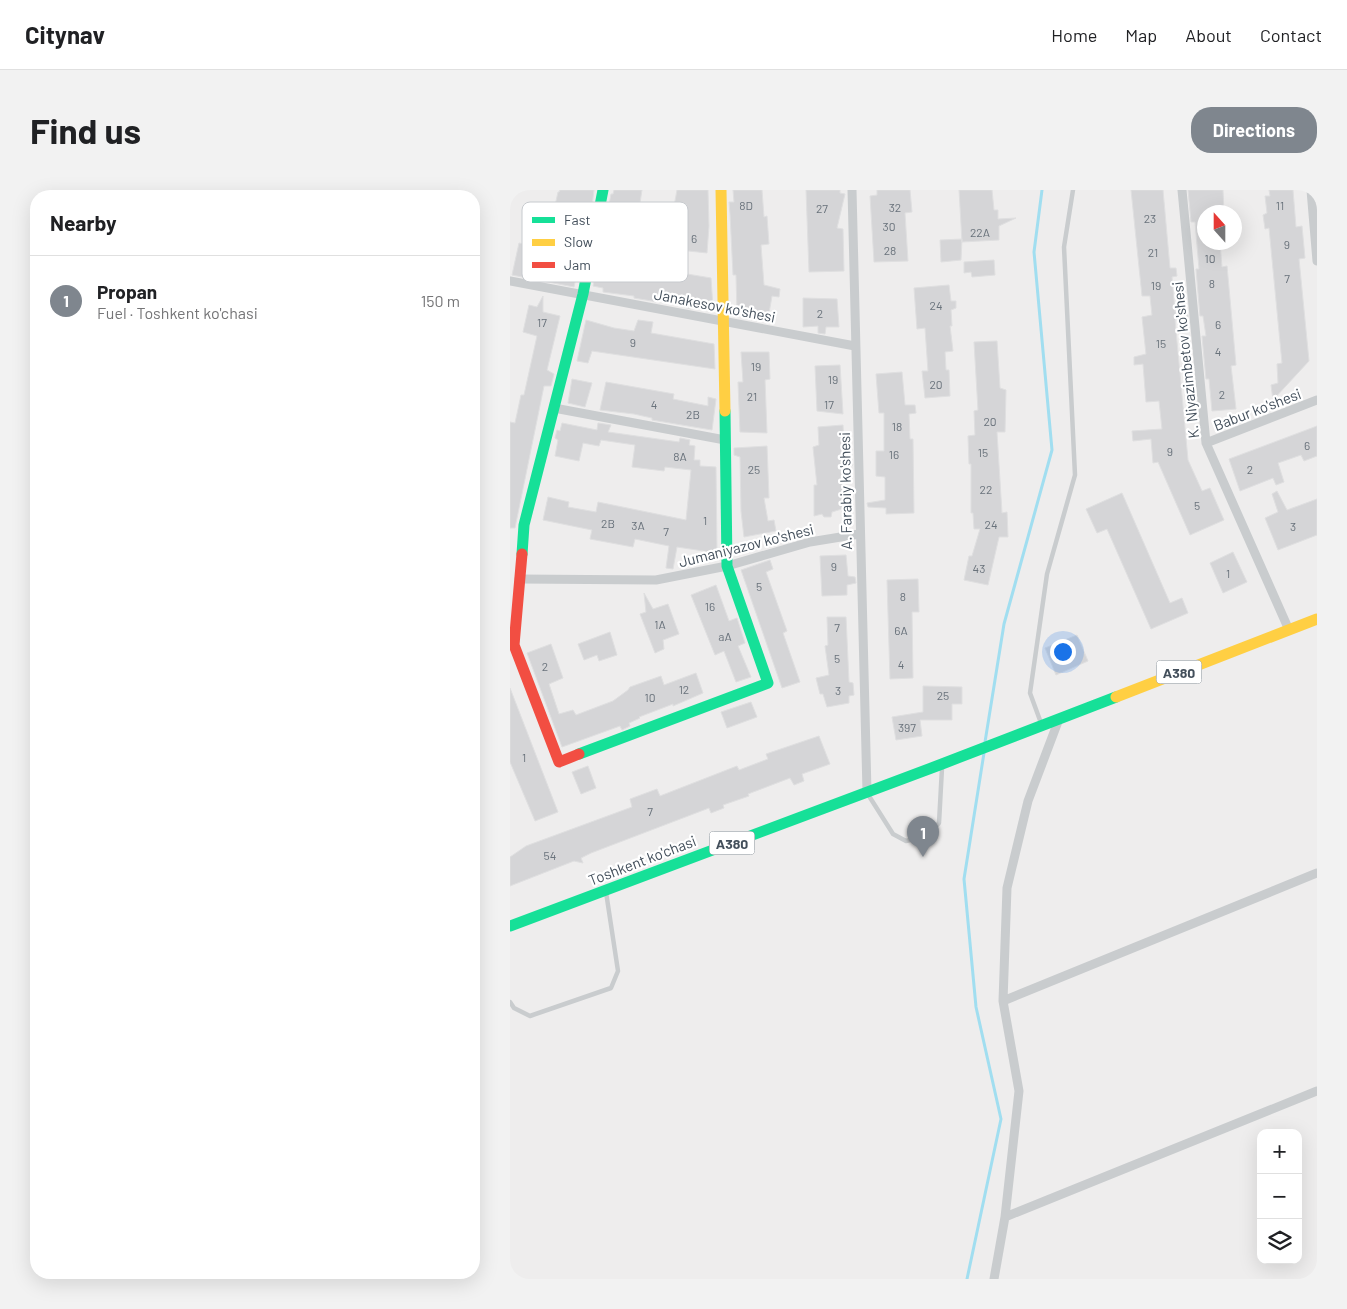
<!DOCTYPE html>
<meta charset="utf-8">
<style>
body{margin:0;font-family:Barlow,sans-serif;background:#f2f2f2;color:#202124}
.controls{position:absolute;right:15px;bottom:15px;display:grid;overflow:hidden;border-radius:10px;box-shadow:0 5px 20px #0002}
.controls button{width:45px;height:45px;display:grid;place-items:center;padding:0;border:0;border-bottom:1px solid #e0e0e0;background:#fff;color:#202124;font:25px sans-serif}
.compass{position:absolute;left:687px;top:15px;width:45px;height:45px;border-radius:50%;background:#fff;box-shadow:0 5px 20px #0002;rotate:339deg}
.you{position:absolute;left:552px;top:461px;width:18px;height:18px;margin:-12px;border:4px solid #fff;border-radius:50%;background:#1a73e8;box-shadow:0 0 0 8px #1a73e833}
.badge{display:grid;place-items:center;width:32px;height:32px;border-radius:50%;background:#7f868e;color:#fff;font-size:16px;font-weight:700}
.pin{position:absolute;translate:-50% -41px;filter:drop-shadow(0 1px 2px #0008)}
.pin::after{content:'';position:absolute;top:26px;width:18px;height:15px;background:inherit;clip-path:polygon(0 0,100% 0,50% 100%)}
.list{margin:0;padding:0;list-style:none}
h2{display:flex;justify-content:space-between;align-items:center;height:65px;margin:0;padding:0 20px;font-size:21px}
h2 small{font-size:16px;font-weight:400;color:#757577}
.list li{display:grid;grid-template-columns:32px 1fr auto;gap:15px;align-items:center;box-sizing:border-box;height:90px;padding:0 20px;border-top:1px solid #e0e0e0}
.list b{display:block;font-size:19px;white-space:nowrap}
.list p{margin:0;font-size:16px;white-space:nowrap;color:#757577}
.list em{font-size:16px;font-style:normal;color:#757577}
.icon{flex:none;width:28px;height:28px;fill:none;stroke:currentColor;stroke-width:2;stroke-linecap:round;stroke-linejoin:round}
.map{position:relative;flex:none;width:807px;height:1089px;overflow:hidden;border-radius:20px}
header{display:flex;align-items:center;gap:30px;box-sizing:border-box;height:70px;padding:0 25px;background:#fff;border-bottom:1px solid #e0e0e0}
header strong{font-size:24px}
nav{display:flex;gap:28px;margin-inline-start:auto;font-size:18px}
.intro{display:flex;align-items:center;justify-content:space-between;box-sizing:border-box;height:120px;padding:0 30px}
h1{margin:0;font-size:35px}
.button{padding:12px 22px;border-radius:20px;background:#7f868e;color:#fff;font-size:18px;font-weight:700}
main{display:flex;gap:30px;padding:0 30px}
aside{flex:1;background:#fff;border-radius:20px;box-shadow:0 5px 20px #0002}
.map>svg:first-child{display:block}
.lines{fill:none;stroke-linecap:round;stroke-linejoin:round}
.stream{stroke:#a1def0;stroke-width:3}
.building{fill:#d5d5d7;stroke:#dfdfe0}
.lane{stroke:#c9ccce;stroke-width:4.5}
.street{stroke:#c9ccce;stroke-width:9}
.fast{stroke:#16e098;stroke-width:11}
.slow{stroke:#ffcf43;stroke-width:11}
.jam{stroke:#f24e42;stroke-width:11}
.labels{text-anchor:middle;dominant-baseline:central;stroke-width:4.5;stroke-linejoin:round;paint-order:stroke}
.number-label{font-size:12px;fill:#69727b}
.shield{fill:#fff;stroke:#7b848c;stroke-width:1}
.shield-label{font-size:14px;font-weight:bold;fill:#434f5b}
.street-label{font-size:15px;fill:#434f5b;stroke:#fff}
.key{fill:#fff;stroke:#c7cace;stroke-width:1}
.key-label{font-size:14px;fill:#434f5b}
</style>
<header>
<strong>Citynav</strong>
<nav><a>Home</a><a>Map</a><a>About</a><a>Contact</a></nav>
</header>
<div class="intro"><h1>Find us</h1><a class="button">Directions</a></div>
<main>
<aside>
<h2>Nearby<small></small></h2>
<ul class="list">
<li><span class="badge">1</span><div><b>Propan</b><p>Fuel · Toshkent ko'chasi</p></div><em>150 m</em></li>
</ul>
</aside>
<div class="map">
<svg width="807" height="1089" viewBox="0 0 807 1089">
<rect width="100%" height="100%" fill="#eeeded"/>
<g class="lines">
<!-- stream -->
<path class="stream" d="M475,552L494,434L542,260L524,62L532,0
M457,1089L491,929L466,817L454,689L474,563"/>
</g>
<!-- building -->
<path class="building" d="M50,0H84L82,16L75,15L70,36L77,37L64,97L2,85L9,53L39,59L44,30L42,29L48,2H49Z
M104,0H132L130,13L137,15L135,25L112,21L105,62L119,65L117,74L201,88L203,118L182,115L181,119L174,117L175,111L148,107L146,112L142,111L124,108V106L93,102V98L83,96L97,31L96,30L101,4H103Z
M167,0H198L199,36L197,63L169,60L172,18L164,16Z
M223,0H252L254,27L257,26L259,54L251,55L254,95L270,99L269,107L262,106L258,129L227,122L226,85H223L220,24L219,12H224Z
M296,0H330V3L335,4L327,38L333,39L334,81L299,82Z
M367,0H400L402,22L395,23L398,71L364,72L360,6L367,5Z
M449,0H482L484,20H488V29L506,28L489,36V50L452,52Z
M621,0H653L660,78H666L667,86L662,87L665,122L678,125V127L665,130L678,270L692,301L700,298L714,330L680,345L648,272L643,273L641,249L623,251L622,241L652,239L649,211L636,212L633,174L624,175V167L636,164L632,127L642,125L640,106H632Z
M678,0H713L714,22H694V52H710L712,77L717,76L726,175L721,176L726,219L702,221L699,189H696L692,146H696L693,126H690L686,79H689L685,32H681Z
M759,0H783L786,37L792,36L795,68L789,69L799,171L763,210L761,195L768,193L767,174L772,173L759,38L755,39L753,25L757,23L755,6H760Z
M452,49L451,70L431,72L430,50Z
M484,70L485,85L462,87L461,82L454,83V72Z
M439,95L441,111H446V118L441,120L442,136H440L443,161L435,162L436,180H439L440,206L415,208L412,181H418L415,138L407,139L404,98Z
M33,106V122L50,126L37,180L44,184L41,196H34L5,338H0V232L5,233L11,205H14L27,146L13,142L19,115L27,117Z
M293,108L327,109L329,137H316L315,144L308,143V136L293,137Z
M76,130L104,138L124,141L128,130L143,132L141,143L204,154L205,179L82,161L78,173L67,171Z
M487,151L490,198L496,200L495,242H487L492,323L497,322L498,347H489L478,395L454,390L459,366H462L470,339H464L463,323H461V274H459L458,246L465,245L464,221L468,220L464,152Z
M231,162H259L260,189L255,190L257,243L230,242L228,192H233Z
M330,175L333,224L307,221L305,176Z
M392,182L395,215H405L406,223L399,224L400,249H403L404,323L376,324V318L358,317L357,313L375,310V287L366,286V261H374V223H369L366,184Z
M62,189L82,193L75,217L58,213Z
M96,192L164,204L163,209L198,216V207L206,209L202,240L142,230V228L124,224L90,220Z
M52,233L87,240L88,233L101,235L98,242L169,252L170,248L180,250L179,255L185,256L184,270H190V276L206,277L207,363L167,357L163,379L156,378L159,356L125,349L123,357L80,349L82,340L33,330L38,307L59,312L58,317L86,322L88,312L176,330L181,280L155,277L154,281L122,277L125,255L91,250L89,256L73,253L69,271L45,266L48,250L45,248L47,240L50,241Z
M333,235L334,255L343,275L339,276L340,290H333L335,318L322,322L321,327H314L312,324L304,326V295H307L303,257L309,255L308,237Z
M807,236V266L794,271L791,265L768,273L774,292L766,295L763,288L730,301L719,269Z
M257,256L259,308H254L258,331L264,330L266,341L234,347L231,321L230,267L224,265V258Z
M767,301L777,320L807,309V345L768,360L755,328L768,322L762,304Z
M612,303L660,413L672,408L678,423L641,439L597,339L587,343L576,319Z
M723,362L737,392L713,403L700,373Z
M336,365L338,386L345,387L346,393L337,395V405L312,406L310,366Z
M260,370L263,379L256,382L277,441L273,443L290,492L272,498L231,380Z
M408,389L409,422H402L403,488L380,489L377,390Z
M206,395L219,431L227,428L235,453L228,456L241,487L226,492L214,461L205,465L181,405Z
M134,403L143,419L158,414L169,444L153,450L154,459L145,463L130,424L136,422Z
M317,427H336L339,492L343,493L344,505L339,506V513L317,517L313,504H310L306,488L319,485L315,456L318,455Z
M100,442L107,465L89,471L87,465L74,470L68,454Z
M567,445L578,471L546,485L535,458Z
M41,454L53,488L39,494L49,524L63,520L66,525L103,511L118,500L120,497L151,486L154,495L186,483L193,503L163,516V514L129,527L130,528L119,533L120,536L112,540L110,536L52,557L17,463Z
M413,496L452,497V514H442V530H410L412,546L386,550L382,527L413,522Z
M0,498L48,622L25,631L0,572Z
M241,512L247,527L217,538L211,522Z
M309,546L320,574L292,584L294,591L284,595L280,588L238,604L239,606L213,615L214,618L201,623L199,618L81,663L71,668L73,673L64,671L0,696V667L16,656L122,617L120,609L147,599L150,606L227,576L229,580L258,569L256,564Z
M78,576L86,598L71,604L62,582Z"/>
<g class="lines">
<!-- lane -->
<path class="lane" d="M531,533L520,503L537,384L565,285L554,57L563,0
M359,606L383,644L396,651L417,646L429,633L432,578
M0,812L4,818L20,826L101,798L108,781L96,702"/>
<!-- street -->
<path class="street" d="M342,0L357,602
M672,0L696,253L779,440
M801,0L807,71
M0,91L345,156
M44,218L215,250
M696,253L807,210
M9,389L146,390L217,376L300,352L349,344
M493,811L807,683
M495,1027L807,901
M484,1089L495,1027L509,901L493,811L497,698L518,611L549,529"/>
<!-- fast -->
<path class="fast" d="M12,364L14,335L73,104L93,0
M69,564L258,493L217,376L215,221
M0,736L432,574L606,507"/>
<!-- slow -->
<path class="slow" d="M211,0L215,221
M606,507L807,429"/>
<!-- jam -->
<path class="jam" d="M12,364L4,455L49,572L69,564"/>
</g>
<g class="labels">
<!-- number labels -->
<g class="number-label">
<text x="236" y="15">8D</text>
<text x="770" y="15">11</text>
<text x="385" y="17">32</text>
<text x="312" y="18">27</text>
<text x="640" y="28">23</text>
<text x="379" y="36">30</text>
<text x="470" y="42">22A</text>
<text x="184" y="48">6</text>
<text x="777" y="54">9</text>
<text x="380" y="60">28</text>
<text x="643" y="62">21</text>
<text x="700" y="68">10</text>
<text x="777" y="88">7</text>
<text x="702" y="93">8</text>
<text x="646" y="95">19</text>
<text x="426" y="115">24</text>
<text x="310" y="123">2</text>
<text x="32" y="132">17</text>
<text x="708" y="134">6</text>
<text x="123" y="152">9</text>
<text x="651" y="153">15</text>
<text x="708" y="161">4</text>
<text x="246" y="176">19</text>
<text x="323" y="189">19</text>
<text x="426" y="194">20</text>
<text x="712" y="204">2</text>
<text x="242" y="206">21</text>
<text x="144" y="214">4</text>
<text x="319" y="214">17</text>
<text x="183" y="224">2B</text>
<text x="480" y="231">20</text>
<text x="387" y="236">18</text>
<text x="797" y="255">6</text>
<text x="660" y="261">9</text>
<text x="473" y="262">15</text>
<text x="384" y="264">16</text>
<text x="170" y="266">8A</text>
<text x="244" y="279">25</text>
<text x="740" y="279">2</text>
<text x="476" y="299">22</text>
<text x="687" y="315">5</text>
<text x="195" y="330">1</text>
<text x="98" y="333">2B</text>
<text x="481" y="334">24</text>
<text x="128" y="335">3A</text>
<text x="783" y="336">3</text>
<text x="156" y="341">7</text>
<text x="324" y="376">9</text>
<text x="469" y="378">43</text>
<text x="718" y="383">1</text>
<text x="249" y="396">5</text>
<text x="393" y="406">8</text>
<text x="200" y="416">16</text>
<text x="150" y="434">1A</text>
<text x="327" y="437">7</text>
<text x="391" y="440">6A</text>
<text x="215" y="446">aA</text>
<text x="327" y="468">5</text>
<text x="391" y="474">4</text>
<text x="35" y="476">2</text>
<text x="174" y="499">12</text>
<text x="328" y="500">3</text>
<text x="433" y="505">25</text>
<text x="140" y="507">10</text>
<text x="397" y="537">397</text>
<text x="14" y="567">1</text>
<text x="140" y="621">7</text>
<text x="40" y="665">54</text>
</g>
<!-- shield labels -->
<g class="shield">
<rect x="646.5" y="470.5" width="45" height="23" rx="4"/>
<rect x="199.5" y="641.5" width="45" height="23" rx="4"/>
</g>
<g class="shield-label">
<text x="669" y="482">A380</text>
<text x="222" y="653">A380</text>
</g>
<!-- street labels -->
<g class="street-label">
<text transform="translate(205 115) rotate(11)">Janakesov ko'shesi</text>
<text transform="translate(675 170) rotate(-96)">K. Niyazimbetov ko'shesi</text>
<text transform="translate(747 219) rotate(-21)">Babur ko'shesi</text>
<text transform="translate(335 301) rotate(-91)">A. Farabiy ko'shesi</text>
<text transform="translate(236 355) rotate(-14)">Jumaniyazov ko'shesi</text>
<text transform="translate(132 670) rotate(-21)">Toshkent ko'chasi</text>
</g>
</g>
<!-- legend -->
<rect x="12" y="12" width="166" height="80" rx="8" class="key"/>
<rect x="22" y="27" width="23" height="6" fill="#16e098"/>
<rect x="22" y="49" width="23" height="7" fill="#ffcf43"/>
<rect x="22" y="72" width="23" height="6" fill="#f24e42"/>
<g class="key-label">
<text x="54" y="35">Fast</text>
<text x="54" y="57">Slow</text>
<text x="54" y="80">Jam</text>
</g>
</svg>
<div class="controls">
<button>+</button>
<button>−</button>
<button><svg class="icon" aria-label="layers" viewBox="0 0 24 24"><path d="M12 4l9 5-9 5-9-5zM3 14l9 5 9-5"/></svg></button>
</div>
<svg class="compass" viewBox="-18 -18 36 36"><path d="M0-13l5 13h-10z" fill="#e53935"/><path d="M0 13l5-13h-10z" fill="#757577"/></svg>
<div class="you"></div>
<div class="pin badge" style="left:413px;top:667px">1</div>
</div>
</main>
